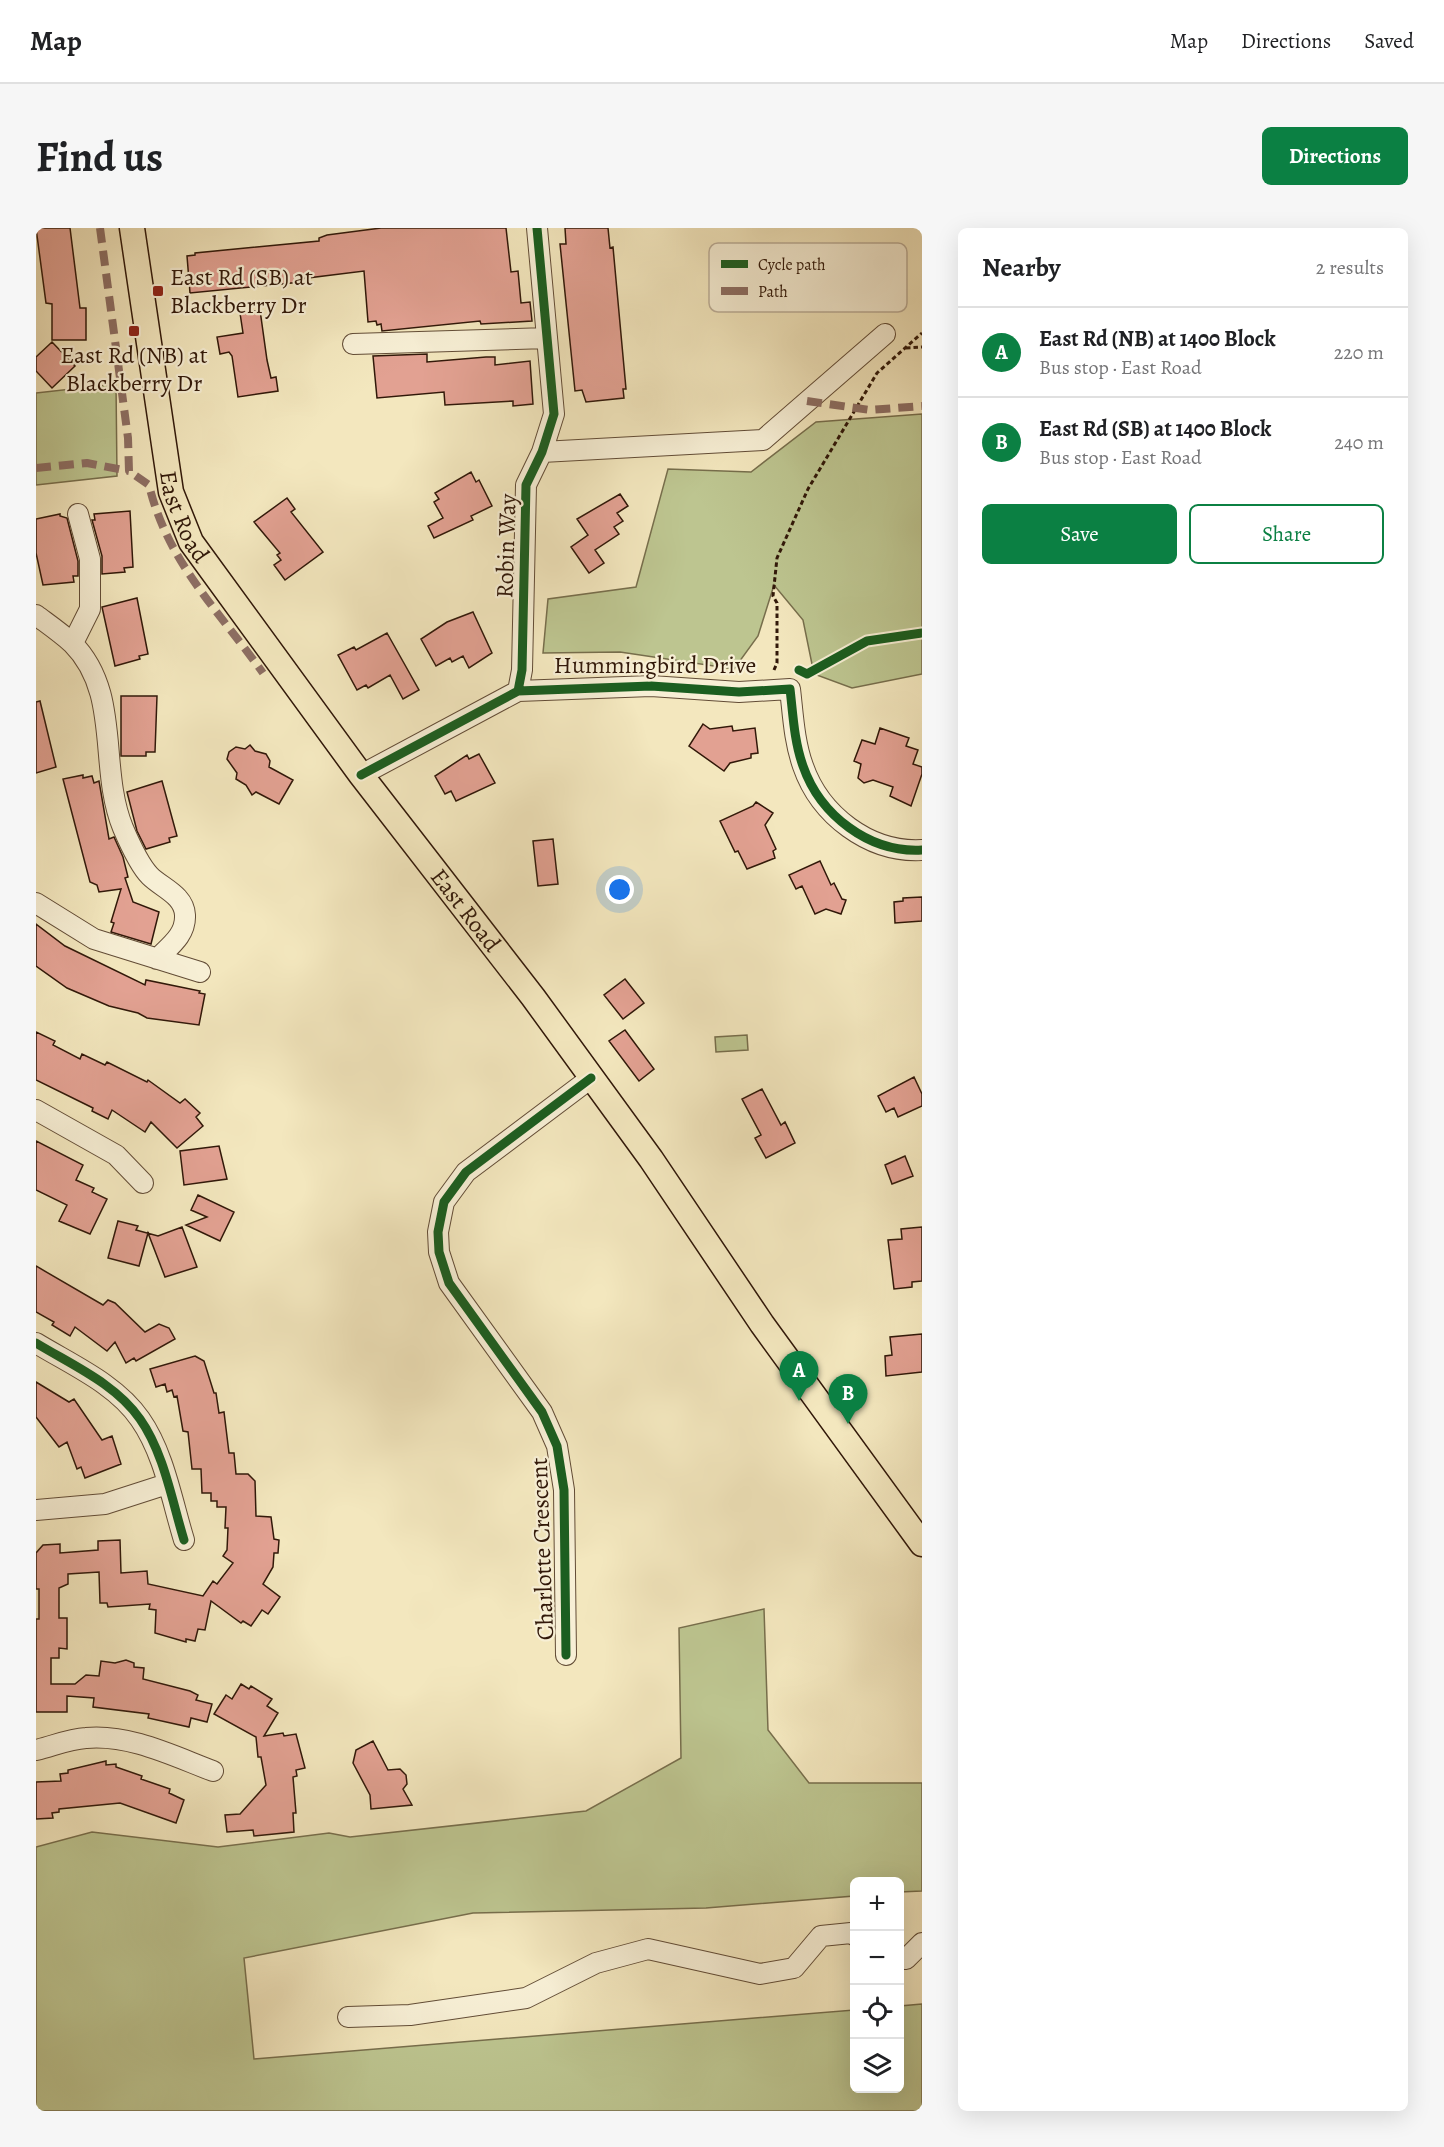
<!DOCTYPE html>
<meta charset="utf-8">
<style>
body{margin:0;font-family:Alegreya,serif;background:#f6f6f6;color:#202124}
.controls{position:absolute;right:18px;bottom:18px;display:grid;overflow:hidden;border-radius:9px;box-shadow:0 6px 24px #0002}
.controls button{width:54px;height:54px;display:grid;place-items:center;padding:0;border:0;border-bottom:2px solid #e0e0e0;background:#fff;color:#202124;font:30px sans-serif}
.you{position:absolute;left:584px;top:662px;width:21px;height:21px;margin:-15px;border:4px solid #fff;border-radius:50%;background:#1a73e8;box-shadow:0 0 0 9px #1a73e833}
.badge{display:grid;place-items:center;width:39px;height:39px;border-radius:50%;background:#0b8043;color:#fff;font-size:20px;font-weight:700}
.pin{position:absolute;translate:-50% -50px;filter:drop-shadow(0 2px 3px #0008)}
.pin::after{content:'';position:absolute;top:32px;width:21px;height:18px;background:inherit;clip-path:polygon(0 0,100% 0,50% 100%)}
.list{margin:0;padding:0;list-style:none}
h2{display:flex;justify-content:space-between;align-items:center;height:78px;margin:0;padding:0 24px;font-size:26px}
h2 small{font-size:20px;font-weight:400;color:#757577}
.list li{display:grid;grid-template-columns:39px 1fr auto;gap:18px;align-items:center;box-sizing:border-box;height:90px;padding:0 24px;border-top:2px solid #e0e0e0}
.list b{display:block;font-size:22px;white-space:nowrap}
.list p{margin:0;font-size:20px;white-space:nowrap;color:#757577}
.list em{font-size:20px;font-style:normal;color:#757577}
.actions{display:flex;gap:12px;padding:18px 24px}
.actions a{flex:1;padding:14px 0;border:2px solid #0b8043;border-radius:9px;text-align:center;font-size:21px;color:#0b8043}
.actions .main{background:#0b8043;color:#fff}
.icon{flex:none;width:33px;height:33px;fill:none;stroke:currentColor;stroke-width:2;stroke-linecap:round;stroke-linejoin:round}
.map{position:relative;flex:none;width:886px;height:1883px;overflow:hidden;border-radius:9px}
header{display:flex;align-items:center;gap:36px;box-sizing:border-box;height:84px;padding:0 30px;background:#fff;border-bottom:2px solid #e0e0e0}
header strong{font-size:28px}
nav{display:flex;gap:33px;margin-inline-start:auto;font-size:21px}
.intro{display:flex;align-items:center;justify-content:space-between;box-sizing:border-box;height:144px;padding:0 36px}
h1{margin:0;font-size:42px}
.button{padding:15px 27px;border-radius:9px;background:#0b8043;color:#fff;font-size:21px;font-weight:700}
main{display:flex;gap:36px;padding:0 36px}
aside{flex:1;background:#fff;border-radius:9px;box-shadow:0 6px 24px #0002}
.map>svg:first-child{display:block}
.green{fill:#bdc590;stroke:#776e4c;stroke-width:1.5}
.building{fill:#e2a192;stroke:#311809;stroke-width:1.5}
.lines{fill:none;stroke-linecap:round;stroke-linejoin:round}
.minor-casing{stroke:#624c36;stroke-width:22}
.major-casing{stroke:#311809;stroke-width:27}
.path{stroke:#311809;stroke-width:3;stroke-dasharray:4.5 3;stroke-linecap:butt}
.minor{stroke:#f7efd5;stroke-width:20}
.major{stroke:#f3e7be;stroke-width:24}
.quiet{stroke:#8d6e63;stroke-width:8;stroke-dasharray:15 8;stroke-linecap:butt}
.cycleway-casing{stroke:#f7efd5;stroke-width:13}
.cycleway{stroke:#1b5e20;stroke-width:9}
.poi-dot{fill:#8f2418;stroke:#f7efd5;stroke-width:2}
.labels{text-anchor:middle;dominant-baseline:central;stroke-width:4.5;stroke-linejoin:round;paint-order:stroke}
.poi-label{font-size:24px;fill:#311809;stroke:#f7efd5;text-anchor:start}
.street-label{font-size:24px;fill:#311809;stroke:#f7efd5}
.key{fill:#f7efd5;stroke:#bcae98;stroke-width:1.5}
.key-label{font-size:16px;fill:#311809}
</style>
<header>
<strong>Map</strong>
<nav><a>Map</a><a>Directions</a><a>Saved</a></nav>
</header>
<div class="intro"><h1>Find us</h1><a class="button">Directions</a></div>
<main>
<div class="map">
<svg width="886" height="1883" viewBox="0 0 886 1883">
<rect width="100%" height="100%" fill="#f3e7be"/>
<filter id="stains"><feTurbulence type="fractalNoise" baseFrequency=".00333" numOctaves="4"/><feColorMatrix values="0 0 0 0 .2 0 0 0 0 .09 0 0 0 0 .02 0 0 0 .5 -.17"/></filter>
<radialGradient id="worn" r=".72"><stop offset=".6" stop-color="#630" stop-opacity="0"/><stop offset="1" stop-color="#630" stop-opacity=".3"/></radialGradient>
<!-- green -->
<path class="green" d="M80,156L81,248L0,257V165Z
M886,186V446L816,460L778,446L767,392L738,357L722,408L698,441L584,424L507,425L512,371L600,359L632,241L715,244L780,194Z
M711,807L712,822L680,824L679,809Z
M728,1381L732,1502L773,1555H886V1663L864,1664V1654H818V1668L670,1680L437,1685L208,1730L218,1831L818,1782V1860H864V1778L886,1776V1883H0V1619L56,1604L182,1619L293,1605L314,1609L550,1583L645,1530L643,1400Z"/>
<!-- building -->
<path class="building" d="M0,0H34L44,80H50V112H16V76L10,75Z
M345,0H470L475,44L482,43L485,75L494,74L496,93L445,96L444,93L346,103L345,96L341,97L340,93L332,94L328,43L264,51L265,54L154,65L151,28L159,27V25L283,13V10L291,7Z
M529,0H572L574,20L577,19L590,161H587L588,170L550,174L546,162L539,163L524,16H530Z
M224,82L231,132L235,150L240,149L242,163L202,169L196,128L193,124L184,126L181,109L207,105L204,85Z
M16,114L39,138L16,160L0,143V129Z
M391,126V134L450,129H459V137L494,133L497,176L477,178V173L409,177L408,164L341,170L337,128Z
M435,244L440,254L443,252L456,278L435,288L437,292L398,310L392,298L407,290L398,274L403,271L399,265Z
M584,266L592,278L581,285L587,293L578,299L583,306L559,322L568,335L553,345L535,319L552,307L541,291Z
M251,270L259,281L255,284L287,324L249,352L238,337L245,332L241,327L244,325L218,294Z
M94,283L97,339L88,340L89,344L66,346V328L56,292H59L58,286Z
M24,286V288L31,290L42,333V348H37L38,354L7,357L0,325V291Z
M101,370L112,426L103,428L104,431L79,438L66,379Z
M437,384L456,425L433,440L427,428L416,434L414,430L400,438L385,411L411,394Z
M351,405L383,462L367,471L354,447L332,460L330,457L321,462L302,427L318,419L320,422Z
M85,468H121L119,524H110V528H85Z
M4,473L20,539L0,545V474Z
M667,496L674,501L696,498L697,503L719,500L722,525L715,526V530L694,535L688,543L653,518Z
M844,500L873,510L870,518L882,522L877,536L886,539V546L875,578L854,568L857,559L837,552L828,555L822,550L825,536L818,533L826,512L839,516Z
M214,517L219,523L230,526L234,533L233,539L257,552L243,576L220,564L216,567L210,557L200,551L201,545L191,531L193,524L200,519L209,521Z
M443,526L459,555L420,573L415,563L409,566L399,548L431,527L433,531Z
M47,547V550L56,548L58,555L63,553L73,611L78,609L87,629L92,649L89,650L97,674L123,684L115,716L75,704L78,695L75,694L85,661L63,664L61,657L54,654L27,551Z
M126,553L141,608L133,610L134,614L110,621L101,603L91,564Z
M720,574L737,585L729,597L740,621L737,623L739,630L711,641L702,623L699,624L684,593L717,578Z
M517,611L522,656L502,658L497,613Z
M784,633L795,657L798,655L806,671L810,672L805,686L790,681L779,686L766,658L760,661L753,647Z
M886,669V693L859,695L858,674L867,673V670Z
M0,696L29,718L109,757L110,752L164,763L163,765L169,766L163,797L111,790L102,785L73,778L31,760L0,738Z
M589,751L608,775L587,791L568,767Z
M589,802L618,841L603,853L573,813Z
M0,804L19,813L17,817L44,831L46,826L69,837L71,834L111,854L112,852L144,875L149,871L164,885L160,889L167,898L141,920L115,894L109,904L76,882L72,891L56,883L57,880L0,852Z
M878,849L886,866V878L862,889L858,880L850,884L842,868Z
M726,861L745,897L749,894L759,915L730,930L719,910L725,907L706,871Z
M0,913L47,937L40,952L58,960L56,964L71,971L54,1006L23,993L31,977L0,962Z
M183,918L191,951L148,957L144,923Z
M869,928L877,948L856,956L849,937Z
M162,967L198,984L184,1013L150,997L171,989L155,982Z
M82,993L102,998L100,1002L122,1008L146,999L161,1039L129,1049L112,1005L103,1038L72,1030Z
M886,999V1053L876,1054V1059L858,1061L852,1012L866,1011L865,1001Z
M0,1038L67,1077L72,1072L79,1075L109,1104L123,1096L133,1100L139,1111L100,1133L98,1130L90,1135L79,1114L71,1123L39,1099L34,1108L16,1097L18,1094L0,1084Z
M886,1106V1144L850,1148L849,1128L856,1127L854,1109Z
M159,1128L168,1133L178,1165H180L183,1185L188,1184L193,1225H198L200,1246H212L219,1253L220,1288L235,1289L238,1311L243,1312L242,1325H238L237,1339L227,1356L244,1369L232,1386L226,1382L215,1398L207,1393L205,1395L175,1373L169,1402L162,1401L159,1413L150,1411V1414L119,1405L120,1382L113,1381L114,1376L72,1379L71,1375H64L63,1344L32,1346V1356L23,1360V1390H31V1421L23,1420V1430H15V1456H39L50,1447L63,1448L65,1433L79,1435L90,1432L98,1435V1439L108,1440L107,1451L154,1463L162,1467L160,1472L176,1476L171,1494L155,1490L153,1499L112,1490L113,1486L57,1479L58,1470L31,1468V1484H0V1391H3V1361H0V1325L7,1317L24,1316V1325L62,1322V1313L84,1312L85,1345L111,1343L112,1356L167,1368L177,1353L181,1356L197,1335L187,1328L191,1322L192,1300H189L190,1279H181V1273H175V1265H166L165,1241H156L152,1204L147,1203L141,1168L138,1169L136,1162L131,1164L129,1156L120,1159L114,1141Z
M0,1154L33,1174L38,1171L66,1212L76,1208L85,1236L49,1250L45,1239L41,1241L31,1214L23,1219L0,1189Z
M205,1456L213,1461L215,1458L236,1471L231,1478L242,1485L228,1508L247,1505L248,1508L260,1506L269,1540L260,1542L261,1548L257,1549L260,1585H257L258,1604L218,1608L217,1602L191,1604L189,1587L204,1586L230,1557L225,1529H222L220,1509L178,1486L190,1467L196,1471Z
M337,1513L352,1542L364,1541L370,1547L371,1556L367,1561L376,1577L335,1581L334,1567L317,1535L320,1522Z
M70,1533V1537L80,1536V1539L106,1548L105,1551L134,1561L133,1565L148,1572L140,1595L84,1575L23,1581V1584L16,1585L17,1590L0,1591V1554L25,1553L24,1546L32,1545V1542Z"/>
<g class="lines">
<!-- minor casing -->
<g class="minor-casing">
<path id="minor" d="M317,116L511,110
M506,224L727,212L849,106
M0,387C12,396 25,405 36,415C86,465 62,539 87,600C93,614 103,637 114,648C126,660 148,667 149,687C150,707 134,718 121,731
M37,415L54,381V331L42,286
M482,463L486,442L490,257L506,224L518,186L501,0
M325,547L482,463L615,458L703,464L754,461C757,486 758,513 767,538C784,587 833,625 886,622
M0,675L58,711L164,744
M0,882L80,927L107,955
M0,1115C36,1137 80,1156 104,1191C128,1225 136,1273 148,1312
M0,1282L69,1276L131,1256
M530,1427L528,1262L521,1218L506,1184L413,1055L403,1024L402,1004L408,974L430,944L555,850
M0,1522C17,1518 33,1511 50,1510C94,1506 137,1528 177,1543
M864,1729L870,1731L886,1715
M312,1789L374,1787L490,1770L560,1735L612,1721L724,1746L758,1740L785,1708L815,1705L818,1707"/>
</g>
<!-- major casing -->
<g class="major-casing">
<g id="major">
<path id="s1" d="M96,0L135,264L155,314L325,547L497,769L615,931L726,1096L886,1316"/>
</g>
</g>
<!-- path -->
<path class="path" d="M870,120L886,119
M738,442L741,435V375L737,368L741,330L772,261L841,145L886,105"/>
<!-- minor -->
<use href="#minor" class="minor"/>
<!-- major -->
<use href="#major" class="major"/>
<!-- quiet -->
<path class="quiet" d="M64,0L92,210L93,243L113,257C131,333 182,382 227,445
M771,173L834,182L886,178
M0,240L51,235L93,243"/>
<!-- cycleway casing -->
<g class="cycleway-casing">
<path id="cycleway" d="M763,442L771,446L831,413L886,405
M482,463L486,442L490,257L506,224L518,186L501,0
M325,547L482,463L615,458L703,464L754,461C757,486 758,513 767,538C784,587 833,625 886,622
M0,1115C36,1137 80,1156 104,1191C128,1225 136,1273 148,1312
M530,1427L528,1262L521,1218L506,1184L413,1055L403,1024L402,1004L408,974L430,944L555,850"/>
</g>
<!-- cycleway -->
<use href="#cycleway" class="cycleway"/>
</g>
<!-- markers -->
<g class="poi-dot">
<rect x="116" y="57" width="12" height="12" rx="3"/>
<rect x="92" y="97" width="12" height="12" rx="3"/>
</g>
<g class="labels">
<!-- poi labels -->
<g class="poi-label">
<text x="134" y="49">East Rd (SB) at<tspan x="134" dy="28">Blackberry Dr</tspan></text>
<text x="98" y="127" text-anchor="middle">East Rd (NB) at<tspan x="98" dy="28">Blackberry Dr</tspan></text>
</g>
<!-- street labels -->
<g class="street-label">
<text stroke="none"><textPath href="#s1" startOffset="294">East Road</textPath></text>
<text transform="translate(470 318) rotate(-88)">Robin Way</text>
<text x="619" y="437">Hummingbird Drive</text>
<text stroke="none"><textPath href="#s1" startOffset="780">East Road</textPath></text>
<text transform="translate(506 1321) rotate(-92)">Charlotte Crescent</text>
</g>
</g>
<!-- legend -->
<rect x="673" y="15" width="198" height="69" rx="9" class="key"/>
<rect x="685" y="32" width="27" height="8" fill="#1b5e20"/>
<rect x="685" y="59" width="27" height="8" fill="#8d6e63"/>
<g class="key-label">
<text x="722" y="42">Cycle path</text>
<text x="722" y="69">Path</text>
</g>
<rect width="100%" height="100%" filter="url(#stains)"/>
<rect width="100%" height="100%" fill="url(#worn)"/>
</svg>
<div class="controls">
<button>+</button>
<button>−</button>
<button><svg class="icon" aria-label="locate" viewBox="0 0 24 24"><circle cx="12" cy="12" r="6"/><path d="M12 2v4M12 18v4M2 12h4M18 12h4"/></svg></button>
<button><svg class="icon" aria-label="layers" viewBox="0 0 24 24"><path d="M12 4l9 5-9 5-9-5zM3 14l9 5 9-5"/></svg></button>
</div>
<div class="you"></div>
<div class="pin badge" style="left:763px;top:1173px">A</div>
<div class="pin badge" style="left:812px;top:1196px">B</div>
</div>
<aside>
<h2>Nearby<small>2 results</small></h2>
<ul class="list">
<li><span class="badge">A</span><div><b>East Rd (NB) at 1400 Block</b><p>Bus stop · East Road</p></div><em>220 m</em></li>
<li><span class="badge">B</span><div><b>East Rd (SB) at 1400 Block</b><p>Bus stop · East Road</p></div><em>240 m</em></li>
</ul>
<div class="actions"><a class="main">Save</a><a>Share</a></div>
</aside>
</main>
